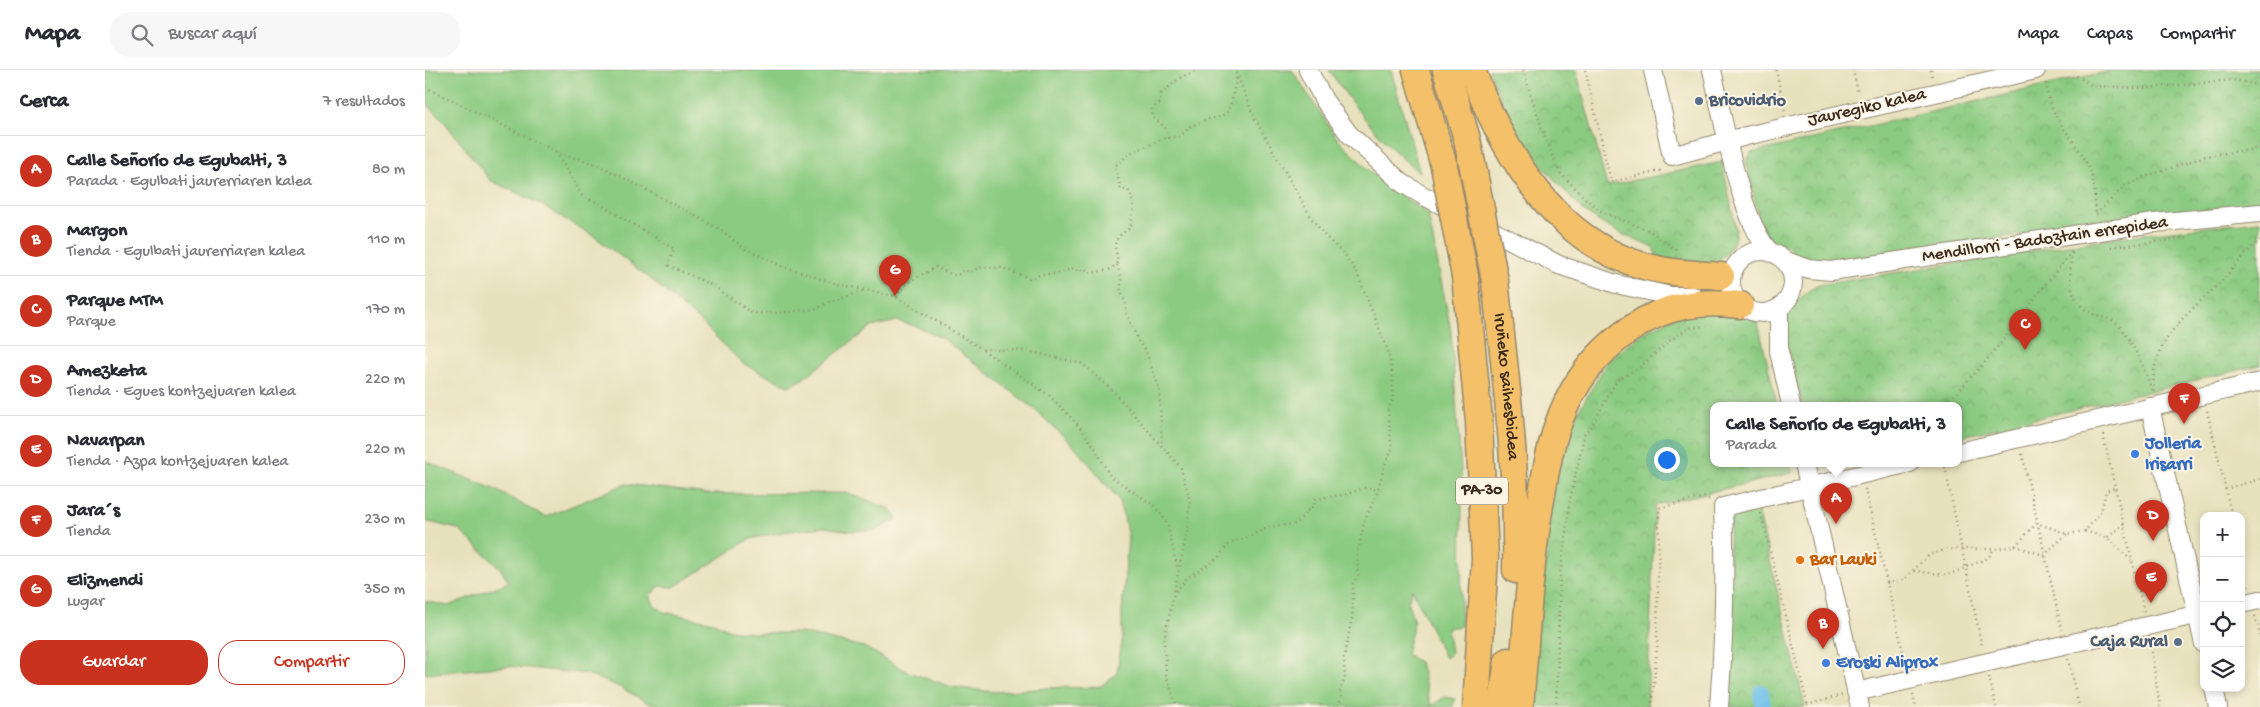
<!DOCTYPE html>
<html lang="es">
<meta charset="utf-8">
<style>
body{margin:0;font-family:"Gochi Hand",sans-serif;background:#f7f7f7;color:#2b2b33}
.controls{position:absolute;right:15px;bottom:15px;display:grid;overflow:hidden;border-radius:10px;box-shadow:0 2px 8px #0003}
.controls button{width:45px;height:45px;display:grid;place-items:center;padding:0;border:0;border-bottom:1px solid #e1e1e2;background:#fff;color:#2b2b33;font:25px sans-serif}
.you{position:absolute;left:1241px;top:389px;width:18px;height:18px;margin:-12px;border:4px solid #fff;border-radius:50%;background:#1a73e8;box-shadow:0 0 0 8px #1a73e833}
.badge{display:grid;place-items:center;width:32px;height:32px;border-radius:50%;background:#c8321e;color:#fff;font-size:16px;font-weight:700}
.pin{position:absolute;translate:-50% -41px;filter:drop-shadow(0 1px 2px #0008)}
.pin::after{content:'';position:absolute;top:26px;width:18px;height:15px;background:inherit;clip-path:polygon(0 0,100% 0,50% 100%)}
.popup{position:absolute;left:1285px;top:332px;width:252px;height:65px;box-sizing:border-box;display:grid;place-content:center;border-radius:10px;background:#fff;filter:drop-shadow(0 1px 4px #0005);font-size:16px;white-space:nowrap;color:#7c7c81}
.popup b{font-size:19px;color:#2b2b33}
.popup::after{content:'';position:absolute;left:50%;top:100%;margin-left:-10px;border:10px solid transparent;border-top-color:#fff}
.list{margin:0;padding:0;list-style:none}
h2{display:flex;justify-content:space-between;align-items:center;height:65px;margin:0;padding:0 20px;font-size:21px}
h2 small{font-size:16px;font-weight:400;color:#7c7c81}
.list li{display:grid;grid-template-columns:32px 1fr auto;gap:15px;align-items:center;box-sizing:border-box;height:70px;padding:0 20px;border-top:1px solid #e1e1e2}
.list b{display:block;font-size:19px;white-space:nowrap}
.list p{margin:0;font-size:16px;white-space:nowrap;color:#7c7c81}
.list em{font-size:16px;font-style:normal;color:#7c7c81}
.actions{display:flex;gap:10px;padding:15px 20px}
.actions a{flex:1;padding:11px 0;border:1px solid #c8321e;border-radius:20px;text-align:center;font-size:18px;color:#c8321e}
.actions .main{background:#c8321e;color:#fff}
.icon{flex:none;width:28px;height:28px;fill:none;stroke:currentColor;stroke-width:2;stroke-linecap:round;stroke-linejoin:round}
.map{position:relative;flex:none;width:1835px;height:637px;overflow:hidden}
header{display:flex;align-items:center;gap:30px;box-sizing:border-box;height:70px;padding:0 25px;background:#fff;border-bottom:1px solid #e1e1e2}
header strong{font-size:24px}
nav{display:flex;gap:28px;margin-inline-start:auto;font-size:18px}
.search{width:350px;height:45px;background:#f7f7f7;display:flex;align-items:center;gap:12px;box-sizing:border-box;padding:0 18px;border-radius:20px;color:#7c7c81;font-size:19px}
main{display:flex}
aside{flex:1;background:#fff}
.map>svg:first-child{display:block}
.grass{fill:#8bcb81;stroke:#637a50}
.park{fill:url(#park-crowns);stroke:#637a50}
.lines{fill:none;stroke-linecap:round;stroke-linejoin:round}
.canal{stroke:#6dbfe9;stroke-width:16}
.minor-casing{stroke:#92866e;stroke-width:20}
.highway-casing{stroke:#92866e;stroke-width:29}
.path{stroke:#92866e;stroke-width:2.5;stroke-dasharray:1 4;stroke-linecap:butt}
.minor{stroke:#fff;stroke-width:18}
.highway{stroke:#f4c16b;stroke-width:26}
.highway-bridge-casing{stroke:#92866e;stroke-width:29;stroke-linecap:butt}
.highway-bridge{stroke:#f4c16b;stroke-width:26}
.service-dot{fill:#5c6f8a;stroke:#fcf5e5;stroke-width:2}
.shop-dot{fill:#3f7fe0;stroke:#fcf5e5;stroke-width:2}
.food-dot{fill:#e8710a;stroke:#fcf5e5;stroke-width:2}
.labels{text-anchor:middle;dominant-baseline:central;stroke-width:4;stroke-linejoin:round;paint-order:stroke}
.shield{fill:#fcf5e5;stroke:#75675a;stroke-width:1}
.shield-label{font-size:16px;font-weight:bold;fill:#3b2a1e}
.service-label{font-size:18px;font-weight:bold;fill:#4e5e75;stroke:#fcf5e5;text-anchor:start}
.street-label{font-size:18px;fill:#3b2a1e;stroke:#fcf5e5}
.shop-label{font-size:18px;font-weight:bold;fill:#366cbe;stroke:#fcf5e5;text-anchor:start}
.food-label{font-size:18px;font-weight:bold;fill:#c56008;stroke:#fcf5e5;text-anchor:start}
</style>
<header>
<strong>Mapa</strong>
<div class="search"><svg class="icon" aria-label="search" viewBox="0 0 24 24"><circle cx="10" cy="10" r="6"/><path d="M15 15l6 6"/></svg>Buscar aquí</div>
<nav><a>Mapa</a><a>Capas</a><a>Compartir</a></nav>
</header>
<main>
<aside>
<h2>Cerca<small>7 resultados</small></h2>
<ul class="list">
<li><span class="badge">A</span><div><b>Calle Señorío de Egubalti, 3</b><p>Parada · Egulbati jaurerriaren kalea</p></div><em>80 m</em></li>
<li><span class="badge">B</span><div><b>Margon</b><p>Tienda · Egulbati jaurerriaren kalea</p></div><em>110 m</em></li>
<li><span class="badge">C</span><div><b>Parque MTM</b><p>Parque</p></div><em>170 m</em></li>
<li><span class="badge">D</span><div><b>Amezketa</b><p>Tienda · Egues kontzejuaren kalea</p></div><em>220 m</em></li>
<li><span class="badge">E</span><div><b>Navarpan</b><p>Tienda · Azpa kontzejuaren kalea</p></div><em>220 m</em></li>
<li><span class="badge">F</span><div><b>Jara´s</b><p>Tienda</p></div><em>230 m</em></li>
<li><span class="badge">G</span><div><b>Elizmendi</b><p>Lugar</p></div><em>350 m</em></li>
</ul>
<div class="actions"><a class="main">Guardar</a><a>Compartir</a></div>
</aside>
<div class="map">
<svg width="1835" height="637" viewBox="0 0 1835 637">
<defs>
<pattern id="park-crowns" width="20" height="18" patternUnits="userSpaceOnUse" patternTransform="scale(1.25)"><rect width="20" height="18" fill="#8bcb81"/><path d="M2 6a3 3 0 1 1 6 0M12 15a3 3 0 1 1 6 0" fill="none" stroke="#79ae6f"/></pattern>
</defs>
<rect width="100%" height="100%" fill="#fcf5e5"/>
<filter id="ink" filterUnits="userSpaceOnUse"><feTurbulence type="fractalNoise" baseFrequency=".02" numOctaves="2"/><feDisplacementMap in="SourceGraphic" scale="10" xChannelSelector="R" yChannelSelector="G"/><feConvolveMatrix kernelMatrix="1 2 1 2 8 2 1 2 1" color-interpolation-filters="sRGB"/></filter>
<filter id="wash" filterUnits="userSpaceOnUse"><feTurbulence type="fractalNoise" baseFrequency=".0096" numOctaves="4" result="noise"/><feDisplacementMap in="SourceGraphic" scale="20" xChannelSelector="R" yChannelSelector="G"/><feGaussianBlur stdDeviation="1.12" result="paint"/><feColorMatrix in="noise" values="0 0 0 0 0 0 0 0 0 0 0 0 0 0 0 0 0 1.4 0 .05"/><feComposite in="paint" operator="in"/></filter>
<g filter="url(#wash)">
<rect width="100%" height="100%" fill="#e8e1bd"/>
<!-- grass -->
<path class="grass" d="M0,0H867L913,70L954,110L1003,144L1026,261L1037,415L1036,556L1022,558L1026,583L1020,588L987,519L983,532L989,552L981,584L995,593L1006,636L1020,627L1030,629L1028,637H244L223,633L195,617L162,604L84,596L0,604V531L23,536L84,512L75,498L33,459L0,451V391L69,419L120,447L201,414L283,424L423,423L466,439L472,449L452,460L424,461L399,457L357,462L325,469L249,517L235,516L225,525L229,535L239,542L289,552L305,560L330,563H376L439,577L483,602L527,617L570,622L638,617L659,618L676,616L692,603L697,570V542L703,468L699,447L693,429L653,380L608,338L517,268L490,256L472,251L446,257L375,311L363,316L317,293L278,254L227,210L170,167L115,134L65,110L17,49L0,32Z
M904,0H966L995,103C958,74 930,39 904,0Z"/>
<!-- park -->
<path class="park" d="M1064,0H1151L1182,116L1297,92L1311,160C1309,178 1301,188 1284,193L1232,188L1229,178C1207,169 1186,160 1167,147C1159,142 1153,135 1147,128C1111,93 1080,48 1064,0Z
M1689,0H1835V134L1693,151L1405,192H1388L1372,186L1363,177L1351,172L1341,164L1334,149L1321,92L1326,83Z
M1835,151V295L1534,367V335H1377C1373,315 1357,266 1363,248C1367,233 1380,222 1393,215L1694,167Z
M1315,242L1333,253L1352,335H1288V393H1364L1367,403L1230,435L1222,637H1106L1128,421L1146,354L1184,289L1220,262L1257,243Z
M1391,393H1428L1393,401Z
M1332,436L1380,637H1300L1305,444Z"/>
<g class="lines">
<!-- canal -->
<path class="canal" d="M1336,622L1338,637"/>
</g>
</g>
<g filter="url(#ink)">
<g class="lines">
<!-- minor casing -->
<g class="minor-casing">
<path id="minor" d="M883,0L899,30L924,64L977,113L999,126L1134,195L1191,214L1246,226H1268
M1228,0L1247,86L1321,66L1611,0
M1287,0C1298,47 1314,150 1346,183
M1306 212a31 31 0 1 1 62 0a31 31 0 1 1-62 0Z
M1358,190L1384,199L1406,201L1729,153L1835,143
M1354,238V281L1366,335
M1725,337L1779,574
M1534,382L1835,312
M1379,393L1435,637
M1816,534L1835,530
M1789,618L1793,637
M1431,622L1779,543
M1294,637C1299,570 1301,504 1298,437L1485,393"/>
</g>
<!-- highway casing -->
<g class="highway-casing">
<g id="highway">
<path d="M991,0L1019,96"/>
<path d="M1021,0L1042,69L1049,103"/>
<path d="M1047,0C1080,88 1136,182 1236,200C1255,204 1276,204 1296,206"/>
<path d="M1040,206L1054,351L1060,488L1051,637"/>
<path id="s1" d="M1070,211C1081,308 1093,403 1091,500"/>
<path d="M1076,637L1083,591"/>
<path d="M1095,637C1101,568 1104,498 1116,429C1122,392 1129,354 1148,321C1163,295 1183,274 1207,258C1241,235 1276,230 1315,235"/>
</g>
</g>
<!-- path -->
<path class="path" d="M1098,0L1120,68L1135,103L1161,129L1177,142L1225,161L1253,181
M1160,0L1186,112L1239,100
M1351,0L1360,42
M1428,0L1433,23
M1506,0L1507,7
M1652,6L1668,16L1721,18L1808,10L1835,15
M1621,13C1625,53 1649,65 1664,98C1670,111 1670,129 1671,144
M0,17L136,84L174,95L295,159L319,178L357,196L412,214L470,226L557,279L603,281L658,294L690,323L756,398L765,431L762,462L739,570L741,604L752,637
M744,68L740,57L728,48L727,38L735,33L736,24L755,8L772,0
M131,82L158,127L171,132L249,179L243,195L288,216L327,243H352L391,239L404,232L439,221
M1671,144L1700,116L1722,106L1781,86L1835,78
M1686,177L1762,168
M1647,183C1644,204 1643,230 1664,242C1673,247 1685,247 1692,254C1710,273 1718,298 1728,322
M692,195L696,207V223L701,233V242L714,273L720,279L734,318L737,376
M470,226L485,211L511,197L528,205H533L539,200L544,202L557,197L578,198L604,208L618,204H630L649,198L653,201L660,199L667,203L687,199L693,191C688,170 689,169 705,158C709,143 711,133 703,120H696L690,96L704,84L740,68L755,66L766,56L783,49L795,47L804,41L812,6
M558,280L626,327L654,356L670,378L685,406L727,434L737,445L743,457L753,500
M1729,321C1723,272 1764,243 1795,213C1808,199 1820,183 1835,170
M1517,335C1530,327 1539,314 1550,303C1585,265 1613,221 1647,182
M1782,341L1807,446
M1678,365L1719,542
M1597,384L1637,560
M1520,397L1557,577
M1440,419L1481,594
M1800,419L1835,409
M1336,443L1383,637
M1660,461L1682,468L1706,490
M1683,467L1699,454
M1590,476L1619,485L1642,464
M1816,486L1823,516
M1489,501L1523,505L1563,488L1569,479
M1462,513L1478,510L1504,485L1523,479H1569L1590,476L1612,453L1642,464L1660,461L1676,442L1681,421L1691,417
M751,521L762,508L793,488L802,476L810,471L819,469L844,457L871,454L885,438L889,436L891,429L922,424L939,418L953,419L961,391L967,381L963,341L968,329V308L963,281L932,203L920,185L901,167L887,149L830,49L810,0
M1830,546L1835,566
M1725,572L1735,637
M1643,589L1654,637
M1564,607L1571,637
M1488,624L1491,637
M1382,635L1417,625
M914,637L916,629L915,620L920,609L919,588L928,542V514L933,505L932,485L940,450L953,421
M1131,637L1135,507L1145,430L1160,362L1165,359L1192,310L1214,298L1244,271L1264,258L1278,256
M1227,637L1232,577L1234,438L1280,427L1285,430"/>
<!-- minor -->
<use href="#minor" class="minor"/>
<!-- highway -->
<use href="#highway" class="highway"/>
<!-- highway-bridge casing -->
<g class="highway-bridge-casing">
<path id="highway-bridge" d="M1019,96L1040,206
M1049,103L1070,211"/>
</g>
<!-- highway-bridge -->
<use href="#highway-bridge" class="highway-bridge"/>
</g>
</g>
<!-- markers -->
<g class="service-dot">
<circle cx="1274" cy="31" r="5"/>
<circle cx="1753" cy="572" r="5"/>
</g>
<g class="shop-dot">
<circle cx="1710" cy="384" r="5"/>
<circle cx="1401" cy="593" r="5"/>
</g>
<circle class="food-dot" cx="1375" cy="490" r="5"/>
<g class="labels">
<!-- shield labels -->
<rect class="shield" x="1031" y="407.5" width="52" height="27" rx="4"/>
<g class="shield-label">
<text x="1057" y="421">PA-30</text>
</g>
<!-- service labels -->
<g class="service-label">
<text x="1284" y="31">Bricovidrio</text>
<text x="1743" y="572" text-anchor="end">Caja Rural</text>
</g>
<!-- street labels -->
<g class="street-label">
<text transform="translate(1442 38) rotate(-13)">Jauregiko kalea</text>
<text transform="translate(1620 170) rotate(-8)">Mendillorri - Badoztain errepidea</text>
<text stroke="none"><textPath href="#s1" startOffset="106">Iruñeko saihesbidea</textPath></text>
</g>
<!-- shop labels -->
<g class="shop-label">
<text x="1720" y="374">Jolleria<tspan x="1720" dy="21">Irisarri</tspan></text>
<text x="1411" y="593">Eroski Aliprox</text>
</g>
<!-- food labels -->
<g class="food-label">
<text x="1385" y="490">Bar Lauki</text>
</g>
</g>
</svg>
<div class="controls">
<button>+</button>
<button>−</button>
<button><svg class="icon" aria-label="locate" viewBox="0 0 24 24"><circle cx="12" cy="12" r="6"/><path d="M12 2v4M12 18v4M2 12h4M18 12h4"/></svg></button>
<button><svg class="icon" aria-label="layers" viewBox="0 0 24 24"><path d="M12 4l9 5-9 5-9-5zM3 14l9 5 9-5"/></svg></button>
</div>
<div class="you"></div>
<div class="pin badge" style="left:1411px;top:454px">A</div>
<div class="popup"><b>Calle Señorío de Egubalti, 3</b>Parada</div>
<div class="pin badge" style="left:1398px;top:579px">B</div>
<div class="pin badge" style="left:1600px;top:280px">C</div>
<div class="pin badge" style="left:1728px;top:471px">D</div>
<div class="pin badge" style="left:1726px;top:533px">E</div>
<div class="pin badge" style="left:1759px;top:354px">F</div>
<div class="pin badge" style="left:470px;top:226px">G</div>
</div>
</main>
